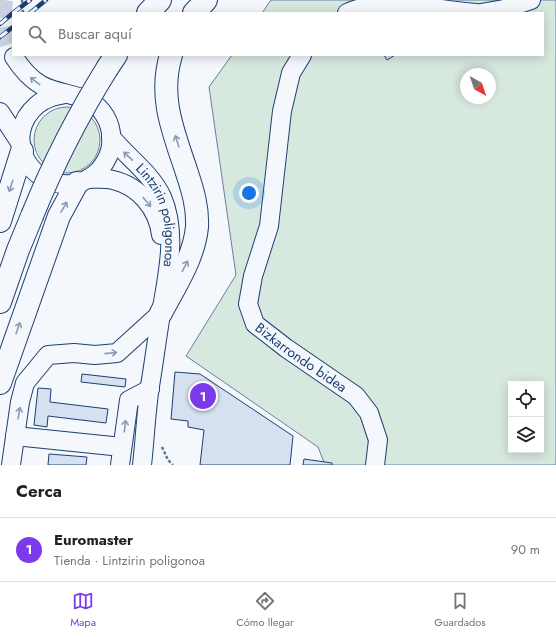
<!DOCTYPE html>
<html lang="es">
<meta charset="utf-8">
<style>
body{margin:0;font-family:Jost,sans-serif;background:#f6f6f6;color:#222}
.controls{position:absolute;right:12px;bottom:12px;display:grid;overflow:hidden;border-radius:0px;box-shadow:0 2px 10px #0003}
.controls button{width:36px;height:36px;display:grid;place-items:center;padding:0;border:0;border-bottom:1px solid #e0e0e0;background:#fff;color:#222;font:20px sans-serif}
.compass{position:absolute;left:460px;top:68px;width:36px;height:36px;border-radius:50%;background:#fff;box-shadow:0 2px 10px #0003;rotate:140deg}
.you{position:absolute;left:249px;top:193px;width:14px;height:14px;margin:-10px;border:3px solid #fff;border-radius:50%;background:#1a73e8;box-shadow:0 0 0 6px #1a73e833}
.badge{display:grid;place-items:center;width:26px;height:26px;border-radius:50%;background:#7c3aed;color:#fff;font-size:13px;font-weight:700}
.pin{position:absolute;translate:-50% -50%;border:2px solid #fff;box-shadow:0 1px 4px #0006}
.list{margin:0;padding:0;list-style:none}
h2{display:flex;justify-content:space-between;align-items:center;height:52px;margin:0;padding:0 16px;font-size:17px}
h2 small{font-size:13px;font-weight:400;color:#767676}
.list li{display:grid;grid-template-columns:26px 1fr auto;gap:12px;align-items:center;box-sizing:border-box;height:64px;padding:0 16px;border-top:1px solid #e0e0e0}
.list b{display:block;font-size:15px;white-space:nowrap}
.list p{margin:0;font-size:13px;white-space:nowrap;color:#767676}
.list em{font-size:13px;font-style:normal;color:#767676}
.icon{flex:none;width:22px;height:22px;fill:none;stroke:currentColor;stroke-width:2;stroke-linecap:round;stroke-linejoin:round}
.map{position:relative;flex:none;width:556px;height:465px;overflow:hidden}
.search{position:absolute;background:#fff;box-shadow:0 2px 10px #0003;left:12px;right:12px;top:12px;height:44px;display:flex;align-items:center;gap:10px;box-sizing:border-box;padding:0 14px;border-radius:0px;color:#767676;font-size:15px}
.sheet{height:116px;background:#fff}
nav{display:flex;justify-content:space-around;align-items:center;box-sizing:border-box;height:56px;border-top:1px solid #e0e0e0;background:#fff;font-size:11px;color:#767676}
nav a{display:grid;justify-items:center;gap:2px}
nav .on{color:#7c3aed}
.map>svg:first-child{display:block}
.green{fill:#d7e8df;stroke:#687fa3;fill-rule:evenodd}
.building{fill:#d5e0f0;stroke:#1d3f73}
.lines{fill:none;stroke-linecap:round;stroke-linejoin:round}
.minor-tunnel{stroke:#c9d2e0;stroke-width:18;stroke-dasharray:18 9;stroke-linecap:butt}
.minor-casing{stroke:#1d3f73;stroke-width:20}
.major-casing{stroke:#1d3f73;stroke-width:24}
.path{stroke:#5e769c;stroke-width:2.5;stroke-dasharray:3 2;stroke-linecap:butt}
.minor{stroke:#f4f7fb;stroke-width:18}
.major{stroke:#f4f7fb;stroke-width:22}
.rail-casing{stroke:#1d3f73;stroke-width:4.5}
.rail{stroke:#f4f7fb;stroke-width:3;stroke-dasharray:9;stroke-linecap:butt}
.major-bridge-casing{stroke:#1d3f73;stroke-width:24;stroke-linecap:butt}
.major-bridge{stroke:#f4f7fb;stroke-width:22}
.oneway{stroke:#889bb7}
.labels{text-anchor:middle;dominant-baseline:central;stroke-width:3;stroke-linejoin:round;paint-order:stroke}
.street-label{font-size:14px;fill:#1d3f73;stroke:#f4f7fb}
</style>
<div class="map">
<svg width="556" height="465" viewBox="0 0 556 465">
<rect width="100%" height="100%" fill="#f4f7fb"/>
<!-- green -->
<path class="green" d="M271,0H556V465H325L318,447L186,356L236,275L209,87L232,55H543V13H262ZM466,74H490V98H466ZM511,384H541V450H511Z
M34 140a33 33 0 1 1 66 0a33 33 0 1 1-66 0Z"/>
<!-- building -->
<path class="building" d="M384,55H395L387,60Z
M175,372L200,374L293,436L290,465H200L204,430L188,427V421L171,419Z
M82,374L126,379L125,387L81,382Z
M38,388L51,389L50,402L108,409L106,423L48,416L47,427L34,425Z
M49,454L87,457L86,465H48Z
M304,459L332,463V465H303Z"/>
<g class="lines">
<!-- minor-tunnel -->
<path class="minor-tunnel" d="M4,0C1,21 5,38 14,57"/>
<!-- minor casing -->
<g class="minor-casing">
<g id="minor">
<path d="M347,13C375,0 410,4 441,9C453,11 464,12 476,13"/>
<path d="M481,13L504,9L531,0"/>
<path id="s1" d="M302,55L291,73L282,111L269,226L253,276L248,304L255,324L286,348L356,396L369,413L378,440L375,465"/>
<path d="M14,57C21,68 29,78 41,85C62,97 91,92 105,116C113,129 114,148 105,162C99,173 86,182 74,184C28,189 1,136 37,105C45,98 55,96 65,94"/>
<path d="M0,112L21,144"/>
<path id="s2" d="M111,137C128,158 151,173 162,197C178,234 167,276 161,314C157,338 154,362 150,386C146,412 145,439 142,465"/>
<path d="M88,179C96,179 104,178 113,180C139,186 158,209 161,235"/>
<path d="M15,436L122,447"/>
<path d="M11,465L20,402L25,383L48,355L74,353L95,355L117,353L161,313"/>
<path d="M120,465L129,400L150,389"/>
</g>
</g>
<!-- major casing -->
<g class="major-casing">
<path id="major" d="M148,13L160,0
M194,13L206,0
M108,67L116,55
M0,221L22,151
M0,302L18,250L32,216
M161,313C175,286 194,258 197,227C198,208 193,191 187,173C174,133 158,98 171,55
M0,383L59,216L77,183"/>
</g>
<!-- path -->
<path class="path" d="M22,0L23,13
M162,447L168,460L173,465"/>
<!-- minor -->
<use href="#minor" class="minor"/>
<!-- major -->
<use href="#major" class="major"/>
<!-- rail casing -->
<g class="rail-casing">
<path id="rail" d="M13,13L30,0
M30,13L46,0
M0,24L13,13
M0,37L13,27"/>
</g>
<!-- rail -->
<use href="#rail" class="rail"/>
<!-- major-bridge casing -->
<g class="major-bridge-casing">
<path id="major-bridge" d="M32,216C53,164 78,115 108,67"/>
</g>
<!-- major-bridge -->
<use href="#major-bridge" class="major-bridge"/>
</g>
<!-- one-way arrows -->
<defs><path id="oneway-shaft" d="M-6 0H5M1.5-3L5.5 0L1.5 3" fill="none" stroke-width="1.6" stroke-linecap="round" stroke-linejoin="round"/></defs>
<g class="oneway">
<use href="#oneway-shaft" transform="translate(35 81) rotate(-143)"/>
<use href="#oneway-shaft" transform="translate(177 141) rotate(-108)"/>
<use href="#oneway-shaft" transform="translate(128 156) rotate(-137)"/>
<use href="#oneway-shaft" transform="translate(11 186) rotate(108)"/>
<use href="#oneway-shaft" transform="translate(147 202) rotate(50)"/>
<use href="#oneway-shaft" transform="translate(64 207) rotate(-60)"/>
<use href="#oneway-shaft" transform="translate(185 266) rotate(-63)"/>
<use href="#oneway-shaft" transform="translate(18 328) rotate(-71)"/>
<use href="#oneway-shaft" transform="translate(111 353) rotate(-6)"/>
<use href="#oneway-shaft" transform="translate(19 413) rotate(-81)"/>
<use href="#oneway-shaft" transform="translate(125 426) rotate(-83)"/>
</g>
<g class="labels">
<!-- street labels -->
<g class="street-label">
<text stroke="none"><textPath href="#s2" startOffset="95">Lintzirin poligonoa</textPath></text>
<text stroke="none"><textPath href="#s1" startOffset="335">Bizkarrondo bidea</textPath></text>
</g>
</g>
</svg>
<div class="controls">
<button><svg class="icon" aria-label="locate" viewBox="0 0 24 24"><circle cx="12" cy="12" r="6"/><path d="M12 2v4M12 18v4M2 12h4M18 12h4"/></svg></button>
<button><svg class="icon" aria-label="layers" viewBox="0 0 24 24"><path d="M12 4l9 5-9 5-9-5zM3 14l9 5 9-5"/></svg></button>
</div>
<svg class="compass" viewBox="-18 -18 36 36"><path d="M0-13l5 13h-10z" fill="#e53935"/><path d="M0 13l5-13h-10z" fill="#767676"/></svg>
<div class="you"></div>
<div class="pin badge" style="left:203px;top:396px">1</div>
<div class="search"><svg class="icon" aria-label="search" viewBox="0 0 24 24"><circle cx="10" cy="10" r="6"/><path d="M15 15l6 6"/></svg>Buscar aquí</div>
</div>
<section class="sheet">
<h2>Cerca<small></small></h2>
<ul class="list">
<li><span class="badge">1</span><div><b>Euromaster</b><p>Tienda · Lintzirin poligonoa</p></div><em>90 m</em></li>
</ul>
</section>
<nav>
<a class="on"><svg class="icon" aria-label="map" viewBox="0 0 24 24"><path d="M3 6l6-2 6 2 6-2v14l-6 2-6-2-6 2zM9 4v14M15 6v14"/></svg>Mapa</a>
<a><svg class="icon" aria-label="directions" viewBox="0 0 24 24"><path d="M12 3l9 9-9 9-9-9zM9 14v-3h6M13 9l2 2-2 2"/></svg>Cómo llegar</a>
<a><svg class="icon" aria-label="saved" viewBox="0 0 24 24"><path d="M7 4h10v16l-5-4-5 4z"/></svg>Guardados</a>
</nav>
